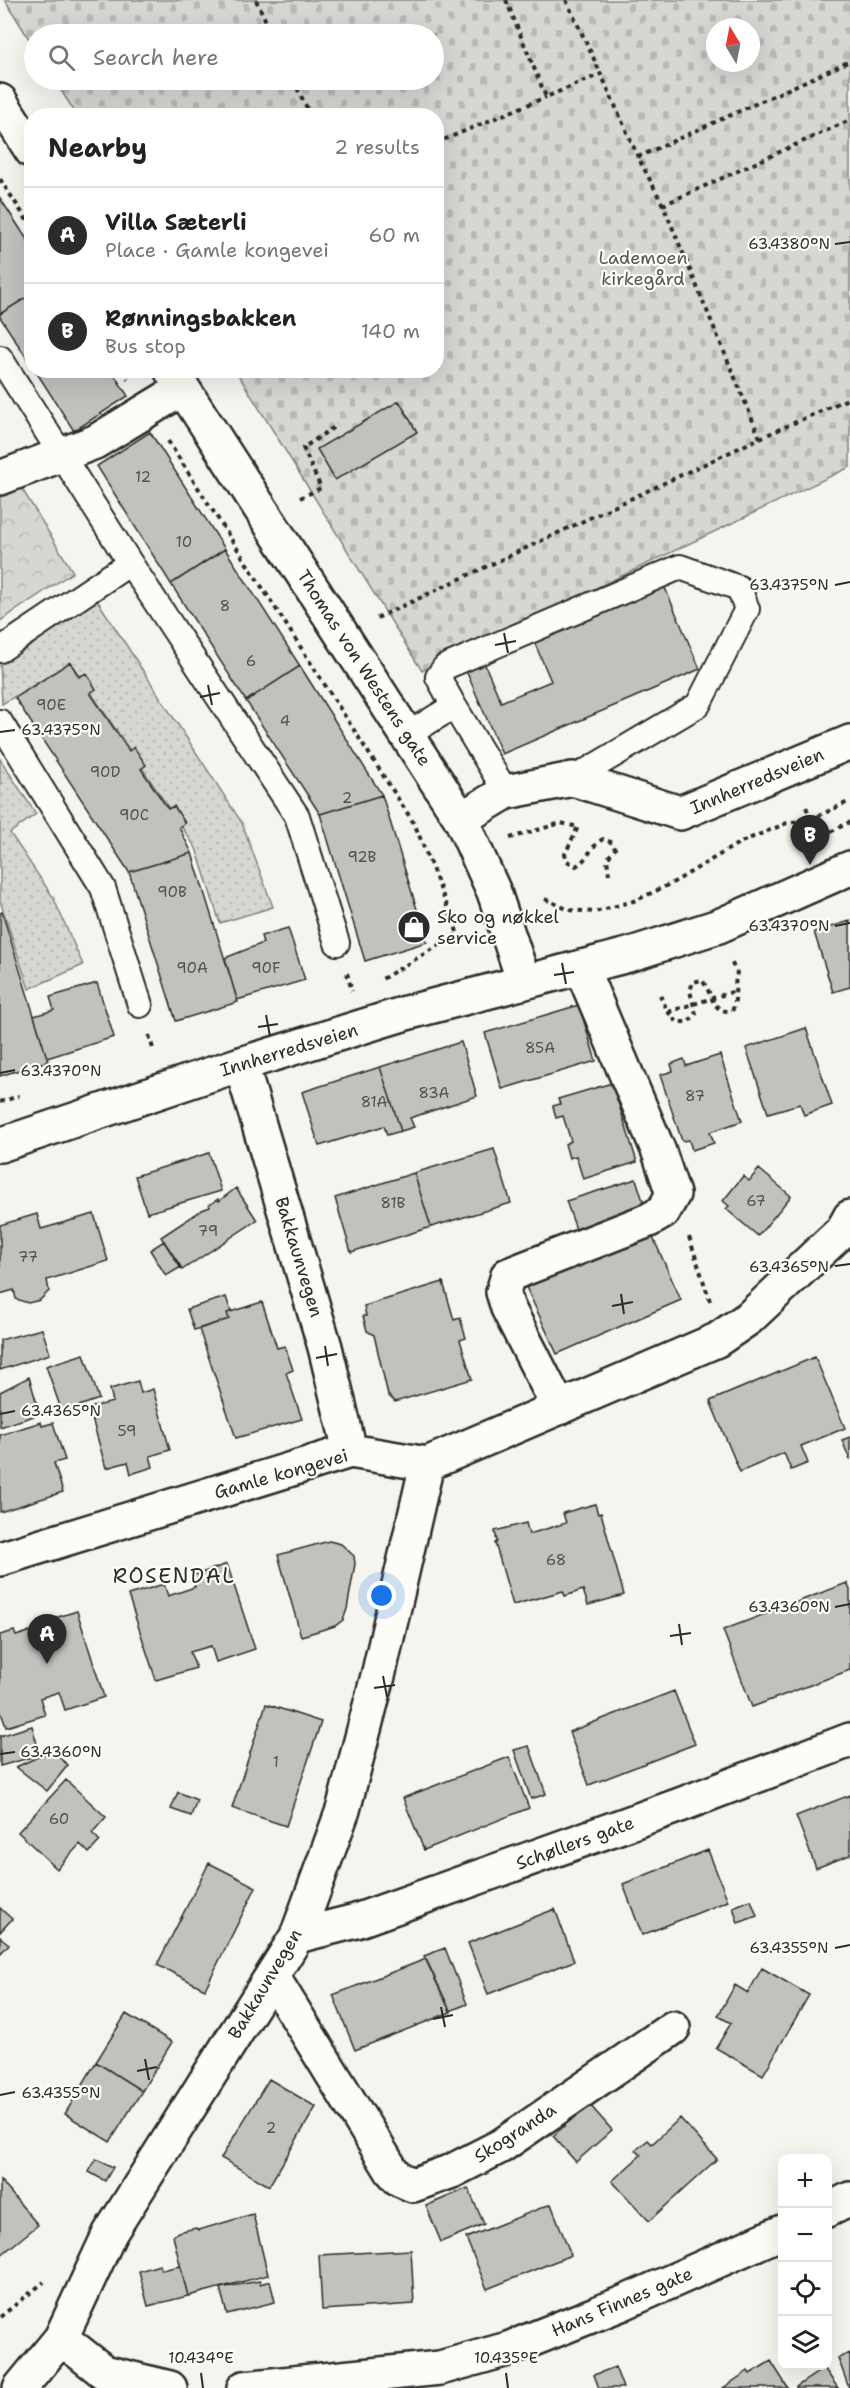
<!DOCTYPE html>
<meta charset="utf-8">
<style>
body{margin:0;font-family:"Shantell Sans",sans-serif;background:#f2f2f2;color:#222}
.controls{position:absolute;right:18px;bottom:18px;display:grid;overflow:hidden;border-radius:12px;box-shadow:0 6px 24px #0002}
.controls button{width:54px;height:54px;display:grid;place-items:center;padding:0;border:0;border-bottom:2px solid #e0e0e0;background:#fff;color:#222;font:30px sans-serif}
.compass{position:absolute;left:706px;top:18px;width:54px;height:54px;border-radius:50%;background:#fff;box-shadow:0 6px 24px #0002;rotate:350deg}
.you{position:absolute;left:382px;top:1596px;width:21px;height:21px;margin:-15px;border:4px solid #fff;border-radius:50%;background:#1a73e8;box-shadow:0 0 0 9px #1a73e833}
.badge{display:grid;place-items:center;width:39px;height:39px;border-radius:50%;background:#2b2b2b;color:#fff;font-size:20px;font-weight:700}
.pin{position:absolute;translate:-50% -50px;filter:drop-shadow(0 2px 3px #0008)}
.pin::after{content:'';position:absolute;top:32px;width:21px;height:18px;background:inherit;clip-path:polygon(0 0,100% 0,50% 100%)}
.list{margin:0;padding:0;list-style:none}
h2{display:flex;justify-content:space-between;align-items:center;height:78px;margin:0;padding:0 24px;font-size:26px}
h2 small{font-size:20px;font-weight:400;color:#767676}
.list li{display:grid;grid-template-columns:39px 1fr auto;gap:18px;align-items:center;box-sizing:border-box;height:96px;padding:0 24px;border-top:2px solid #e0e0e0}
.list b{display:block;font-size:22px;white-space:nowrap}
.list p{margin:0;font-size:20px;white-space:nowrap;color:#767676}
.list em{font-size:20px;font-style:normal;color:#767676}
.icon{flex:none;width:33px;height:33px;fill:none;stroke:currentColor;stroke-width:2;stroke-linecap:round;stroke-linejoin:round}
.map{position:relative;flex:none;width:850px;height:2388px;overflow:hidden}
.search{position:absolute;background:#fff;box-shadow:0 6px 24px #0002;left:24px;top:24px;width:420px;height:66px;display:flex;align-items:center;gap:15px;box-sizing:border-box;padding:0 21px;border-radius:33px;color:#767676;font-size:22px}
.panel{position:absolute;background:#fff;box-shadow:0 6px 24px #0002;left:24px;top:108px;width:420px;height:270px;border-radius:24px}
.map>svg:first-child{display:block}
.cemetery{fill:url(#cemetery-stones);stroke:#81807e;stroke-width:1.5;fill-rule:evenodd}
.park{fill:url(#park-crowns);stroke:#81807e;stroke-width:1.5}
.garden{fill:url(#garden-dots);stroke:#81807e;stroke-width:1.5}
.building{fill:#c2c1be;stroke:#2b2b2b;stroke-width:1.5}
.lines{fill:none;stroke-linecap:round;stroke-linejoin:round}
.service-casing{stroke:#2b2b2b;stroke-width:28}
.minor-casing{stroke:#2b2b2b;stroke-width:38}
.tertiary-casing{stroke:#2b2b2b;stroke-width:38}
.secondary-casing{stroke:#2b2b2b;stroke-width:38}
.path{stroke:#2b2b2b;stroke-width:4;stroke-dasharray:4.5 4.5;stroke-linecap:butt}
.service{stroke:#fdfcf7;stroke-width:24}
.minor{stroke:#fdfcf7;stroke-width:33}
.tertiary{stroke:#fdfcf7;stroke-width:33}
.secondary{stroke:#fdfcf7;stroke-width:33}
.ticks{fill:none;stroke:#2b2b2b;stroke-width:2}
.labels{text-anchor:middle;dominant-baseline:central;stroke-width:4.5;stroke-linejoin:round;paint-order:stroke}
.number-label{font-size:15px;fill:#515050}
.park-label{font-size:18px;fill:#565655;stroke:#fdfcf7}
.street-label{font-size:18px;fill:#2b2b2b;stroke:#fdfcf7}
.poi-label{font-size:18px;fill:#2b2b2b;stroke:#fdfcf7;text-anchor:start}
.quarter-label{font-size:21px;letter-spacing:1.5px;fill:#2b2b2b;stroke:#fdfcf7}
.ticks-label{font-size:15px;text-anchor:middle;fill:#2b2b2b;stroke:#fdfcf7;stroke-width:4.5;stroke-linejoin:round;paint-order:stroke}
</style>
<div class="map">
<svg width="850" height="2388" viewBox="0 0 850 2388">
<defs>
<pattern id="cemetery-stones" width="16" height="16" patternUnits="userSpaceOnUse" patternTransform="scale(1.5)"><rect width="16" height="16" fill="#d7d6d2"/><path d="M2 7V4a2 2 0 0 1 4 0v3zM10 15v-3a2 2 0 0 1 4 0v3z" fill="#b9b8b4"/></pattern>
<pattern id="park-crowns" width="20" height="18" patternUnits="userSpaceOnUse" patternTransform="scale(1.5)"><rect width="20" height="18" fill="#d7d6d2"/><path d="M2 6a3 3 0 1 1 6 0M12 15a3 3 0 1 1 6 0" fill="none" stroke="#b9b8b4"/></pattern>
<pattern id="garden-dots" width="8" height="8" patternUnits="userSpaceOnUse" patternTransform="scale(1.5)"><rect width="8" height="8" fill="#d7d6d2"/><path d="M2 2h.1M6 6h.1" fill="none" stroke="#b9b8b4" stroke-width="1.8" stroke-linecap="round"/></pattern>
</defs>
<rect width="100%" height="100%" fill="#f5f4ef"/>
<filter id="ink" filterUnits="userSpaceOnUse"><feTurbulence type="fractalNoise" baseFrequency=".0167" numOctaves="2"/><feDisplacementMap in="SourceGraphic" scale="12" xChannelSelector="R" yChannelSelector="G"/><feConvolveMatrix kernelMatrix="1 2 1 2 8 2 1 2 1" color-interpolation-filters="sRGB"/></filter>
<g filter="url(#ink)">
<!-- cemetery -->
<path class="cemetery" d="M5,0H850V467L422,671L236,371L436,370V116L77,115L54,80H434V34H34V47ZM715,27H751V63H715Z"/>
<!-- park -->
<path class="park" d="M19,484L73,572L0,621V492Z"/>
<!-- garden -->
<path class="garden" d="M95,597L242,823L273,907L220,923L196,848L71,663L2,704L0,661Z
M0,759L36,814L10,833L53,897L83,965L29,989L0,901Z"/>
<!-- building -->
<path class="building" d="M0,198L32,247V294L0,314Z
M32,294V366L0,317V314Z
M35,370H111L128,396L74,431Z
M399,401L417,432L335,480L317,449Z
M150,432L225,549L171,584L97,466Z
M225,549L300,666L246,701L171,584Z
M662,581L700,669L502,754L464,666L482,658L501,702L551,681L532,637Z
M70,662L79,677L86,673L96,689L90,693L129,751L134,747L146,765L141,769L168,809L174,806L185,823L179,827L192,853L129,872L15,698Z
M300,666L382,795L320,814L246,701Z
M382,795L427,942L365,961L320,814Z
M192,853L238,1002L176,1021L129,872Z
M2,912L48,1061L0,1076V913Z
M850,921V987L833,992L814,932Z
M288,928L305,980L237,1000L225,958L263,943L261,936Z
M97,983L114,1037L47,1058L34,1016L54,1010L50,997Z
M579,1005L596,1061L502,1089L485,1033Z
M806,1028L832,1105L804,1115L800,1104L768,1113L746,1048Z
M461,1042L477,1096L410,1118L414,1127L401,1131L380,1067Z
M720,1055L742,1121L710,1132L714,1143L692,1150L689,1140L682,1141L660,1075L673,1071L671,1064L684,1059L686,1066Z
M380,1067L401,1131L387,1135L384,1126L319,1146L302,1092Z
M612,1083L637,1162L583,1179L576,1156L569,1158L565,1144L571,1141L563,1116L556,1118L553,1106L560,1104L558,1099Z
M494,1149L511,1203L431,1227L414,1173Z
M209,1153L221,1191L147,1213L135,1176Z
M759,1169L791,1196L758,1236L726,1209L729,1206L723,1201L743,1176L749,1181Z
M414,1173L431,1227L351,1252L335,1198Z
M636,1179L646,1210L577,1232L566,1201Z
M236,1188L257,1220L182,1270L161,1237L202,1210L210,1207L209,1205L218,1199L219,1201Z
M37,1214L41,1229L94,1214L108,1261L47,1280L49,1291L40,1300L28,1303L16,1299L14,1290L0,1294V1225Z
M651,1233L681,1300L557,1354L526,1287Z
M164,1241L181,1267L166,1276L150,1250Z
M443,1282L454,1320L460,1318L466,1338L460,1340L472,1379L395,1402L388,1395L374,1335L367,1331L363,1316H366L364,1306Z
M226,1297L231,1312L227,1313L229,1319L194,1330L187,1309Z
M262,1302L277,1348L285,1346L293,1370L286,1373L302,1419L236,1438L199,1329L229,1319L227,1313Z
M42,1329L50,1354L0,1370V1340Z
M84,1354L99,1399L62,1412L46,1366Z
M815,1357L845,1428L801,1446L808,1463L791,1470L784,1453L740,1472L710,1401Z
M29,1377L40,1414L0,1427V1392Z
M138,1381L141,1393L153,1389L170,1450L150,1456L153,1467L131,1474L128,1462L106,1468L89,1408L113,1402L110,1389Z
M41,1422L42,1426L53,1423L65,1460L54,1463L63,1492L0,1512V1435Z
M850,1437V1460L842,1440Z
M595,1504L598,1514L601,1513L624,1595L588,1605L583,1590L565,1596L563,1591L513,1605L495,1543L497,1542L495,1531L526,1523L529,1534L566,1523L563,1513Z
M329,1541L341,1544L354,1556L355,1564L347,1609L343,1620L335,1626L301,1636L278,1555Z
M227,1564L255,1649L216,1662L211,1646L190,1652L196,1668L156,1680L128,1595L164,1584L168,1596L195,1587L192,1576Z
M847,1583L850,1590V1670L752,1707L723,1630Z
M77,1611L104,1697L65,1710L59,1692L40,1698L45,1715L6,1727L0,1709V1635L14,1631L16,1636L44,1627L42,1622Z
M674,1691L695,1744L589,1785L569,1732Z
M266,1704L321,1722L286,1826L232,1808Z
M32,1726L40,1755L0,1766V1736Z
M529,1746L546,1794L531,1799L514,1750Z
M51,1751L68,1765L47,1791L16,1767Z
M509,1757L529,1808L424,1850L403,1798Z
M66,1780L106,1817L92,1833L100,1841L89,1853L80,1844L57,1869L18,1832Z
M178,1792L197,1800L191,1816L171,1809Z
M850,1795V1855L816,1868L796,1816Z
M708,1850L728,1901L642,1935L623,1884Z
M209,1863L256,1887L205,1989L157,1965Z
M751,1900L757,1916L738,1923L733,1907Z
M0,1908L12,1919L0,1932Z
M555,1909L574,1961L488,1994L468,1943Z
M0,1937L9,1944L0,1954Z
M445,1948L467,2004L450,2011L424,1956Z
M426,1959L451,2012L355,2050L333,1995Z
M762,1968L809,1995L763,2075L716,2048L731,2023L718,2016L735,1985L748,1993Z
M126,2014L172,2042L142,2091L96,2062Z
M96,2062L142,2091L110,2142L65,2114Z
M269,2079L316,2107L269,2186L221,2158Z
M589,2104L612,2130L576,2162L553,2136Z
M680,2118L717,2159L649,2221L612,2181L641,2155L636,2150L648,2140L652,2144Z
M96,2159L113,2167L105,2181L89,2172Z
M0,2180L38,2225L0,2256Z
M468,2188L484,2224L441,2242L426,2206Z
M551,2204L571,2255L487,2289L466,2238Z
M253,2214L268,2275L188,2296L173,2236L178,2232L196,2228L199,2230Z
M411,2250L414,2304L322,2310L319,2255Z
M160,2265L162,2270L180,2266L188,2296L148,2306L139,2271Z
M260,2281V2284L270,2281L275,2302L227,2314L220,2288Z
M850,2353V2388H849L838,2358Z
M771,2361L788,2388H723L748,2371L750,2374Z
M615,2367L623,2388H599L594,2375Z
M824,2368L838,2388H796V2387Z"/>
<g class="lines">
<!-- service casing -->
<g class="service-casing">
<path id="service" d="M0,358L130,563L297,816L337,943
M0,650L130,563
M454,706L438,677L445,667L680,567L739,588L747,609L698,705L573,779
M0,722L103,888L140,1005
M407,735L454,706L506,792"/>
</g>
<!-- minor casing -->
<g class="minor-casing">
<path id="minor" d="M0,478L95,442L182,389
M461,819L506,792L573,779L680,813L850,742
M241,1064L325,1347L350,1451
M559,1408L508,1308L503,1292L508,1275L649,1220L663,1212L673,1194L659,1152L581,967
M0,1559L350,1451L427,1464L717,1340L749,1318L843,1230L850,1217
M297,1936L356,1921L680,1805L850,1740
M272,1976L392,2171L399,2179L413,2185L452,2171L501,2146L673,2028
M828,2210L850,2199
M61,2338L104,2372L170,2388
M20,2388L61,2338L110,2233L297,1936L343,1810L379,1672L427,1464
M244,2388L440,2368L508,2349L623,2303L782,2232"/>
</g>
<!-- tertiary casing -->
<g class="tertiary-casing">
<path id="tertiary" d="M0,101L32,151
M171,370L461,819L494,892L524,982"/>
</g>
<!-- secondary casing -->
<g class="secondary-casing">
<path id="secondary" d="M0,1145L241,1064L406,1013L628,955L719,926L850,868"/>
</g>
<!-- path -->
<path class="path" d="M256,0L272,34
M506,0L546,97L601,74L638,157
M566,0L601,74
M293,80L311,116
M436,143L546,97
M0,179L32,228
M663,205L638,157L850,61
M123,370L128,379
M760,438L850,398
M168,441L415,825L458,934L382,979
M300,498L321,488L303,448L337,425
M377,618L760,438L663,205L850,120
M806,807L820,837L850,822
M510,838L561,823L578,827L565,854L567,861L576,866C589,859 590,846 603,839L613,843L615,849L607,859L609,874
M545,899L569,910L595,912L637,900L676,881L739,843L787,823L812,819L850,801
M347,973L352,991
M660,995L668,1012L677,1022H688L696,1014L690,991L693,982L702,980C713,994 711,1013 732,1011C738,999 733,986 737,973L730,960
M668,1012L735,991
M149,1035L154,1052
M0,1102L19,1096
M689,1237L710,1301
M0,2317L44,2282"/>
<!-- service -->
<use href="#service" class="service"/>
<!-- minor -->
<use href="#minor" class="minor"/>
<!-- tertiary -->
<use href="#tertiary" class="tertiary"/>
<!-- secondary -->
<use href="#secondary" class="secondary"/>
</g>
</g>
<!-- ticks -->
<path class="ticks" d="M835,244L850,242M835,585L850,582M504,633L508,653M495,645L516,641M208,685L212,705M200,697L220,693M0,732L15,730M835,926L850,923M562,963L566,984M554,975L574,972M266,1015L270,1036M258,1027L278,1024M0,1073L15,1070M835,1266L850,1264M621,1294L624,1314M612,1306L633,1302M325,1346L328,1366M316,1358L337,1354M0,1414L15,1411M835,1607L850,1604M679,1624L682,1645M670,1636L691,1633M383,1676L387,1697M374,1688L395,1685M0,1754L15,1752M835,1948L850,1945M441,2007L445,2027M433,2019L453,2015M145,2059L149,2080M137,2071L157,2067M0,2095L15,2092M201,2373L203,2388M506,2373L508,2388"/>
<!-- icons -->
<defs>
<g id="shop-disc" transform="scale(1.725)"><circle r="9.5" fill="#2b2b2b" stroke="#fdfcf7"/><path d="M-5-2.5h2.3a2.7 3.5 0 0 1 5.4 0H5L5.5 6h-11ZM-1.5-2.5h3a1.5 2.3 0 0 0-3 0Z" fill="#fff"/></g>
</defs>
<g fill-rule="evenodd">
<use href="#shop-disc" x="414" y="927"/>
</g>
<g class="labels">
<!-- number labels -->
<g class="number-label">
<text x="143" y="477">12</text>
<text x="184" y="542">10</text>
<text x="225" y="606">8</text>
<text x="251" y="661">6</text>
<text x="51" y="705">90E</text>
<text x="285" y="721">4</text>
<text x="105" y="772">90D</text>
<text x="347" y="798">2</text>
<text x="134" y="815">90C</text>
<text x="362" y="857">92B</text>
<text x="172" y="892">90B</text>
<text x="192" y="968">90A</text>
<text x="266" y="968">90F</text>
<text x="540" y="1048">85A</text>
<text x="434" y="1093">83A</text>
<text x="695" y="1096">87</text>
<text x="374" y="1102">81A</text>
<text x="756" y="1201">67</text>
<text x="393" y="1203">81B</text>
<text x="208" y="1231">79</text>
<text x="28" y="1257">77</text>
<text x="127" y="1431">59</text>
<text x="556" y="1560">68</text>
<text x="276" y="1762">1</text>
<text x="59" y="1819">60</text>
<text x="271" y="2128">2</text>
</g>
<!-- park labels -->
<g class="park-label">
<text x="643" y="258">Lademoen<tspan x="643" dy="21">kirkegård</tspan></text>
</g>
<!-- street labels -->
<g class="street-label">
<text transform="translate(364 668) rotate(57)">Thomas von Westens gate</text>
<text transform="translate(757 781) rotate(-23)">Innherredsveien</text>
<text transform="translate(289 1050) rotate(-17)">Innherredsveien</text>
<text transform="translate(299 1257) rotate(73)">Bakkaunvegen</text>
<text transform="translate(281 1474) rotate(-16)">Gamle kongevei</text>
<text transform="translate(575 1843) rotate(-20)">Schøllers gate</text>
<text transform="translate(265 1984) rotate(-59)">Bakkaunvegen</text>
<text transform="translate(515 2133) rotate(-33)">Skogranda</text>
<text transform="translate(622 2302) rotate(-23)">Hans Finnes gate</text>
</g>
<!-- poi labels -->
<g class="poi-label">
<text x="437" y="917">Sko og nøkkel<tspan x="437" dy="21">service</tspan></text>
</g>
<!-- quarter labels -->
<g class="quarter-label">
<text x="174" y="1576">ROSENDAL</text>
</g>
</g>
<g class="ticks-label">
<text x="789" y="249">63.4380°N</text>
<text x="789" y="590">63.4375°N</text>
<text x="61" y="735">63.4375°N</text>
<text x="789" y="931">63.4370°N</text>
<text x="61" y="1076">63.4370°N</text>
<text x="789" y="1272">63.4365°N</text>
<text x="61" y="1416">63.4365°N</text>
<text x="789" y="1612">63.4360°N</text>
<text x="61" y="1757">63.4360°N</text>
<text x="789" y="1953">63.4355°N</text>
<text x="61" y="2098">63.4355°N</text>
<text x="201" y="2363">10.434°E</text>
<text x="506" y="2363">10.435°E</text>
</g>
</svg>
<div class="controls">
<button>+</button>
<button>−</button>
<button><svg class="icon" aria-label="locate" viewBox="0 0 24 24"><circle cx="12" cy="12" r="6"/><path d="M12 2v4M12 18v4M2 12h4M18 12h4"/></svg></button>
<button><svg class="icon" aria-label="layers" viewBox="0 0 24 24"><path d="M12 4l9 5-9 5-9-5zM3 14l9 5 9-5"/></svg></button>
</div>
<svg class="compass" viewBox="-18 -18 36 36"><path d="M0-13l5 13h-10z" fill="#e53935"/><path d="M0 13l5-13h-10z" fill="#767676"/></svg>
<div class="you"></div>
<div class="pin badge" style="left:47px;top:1664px">A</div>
<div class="pin badge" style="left:810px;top:865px">B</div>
<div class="search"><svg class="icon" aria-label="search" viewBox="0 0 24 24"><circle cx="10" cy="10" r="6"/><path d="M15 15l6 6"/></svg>Search here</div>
<section class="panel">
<h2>Nearby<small>2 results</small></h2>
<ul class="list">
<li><span class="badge">A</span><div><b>Villa Sæterli</b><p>Place · Gamle kongevei</p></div><em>60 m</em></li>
<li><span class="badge">B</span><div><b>Rønningsbakken</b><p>Bus stop</p></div><em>140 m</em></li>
</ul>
</section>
</div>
